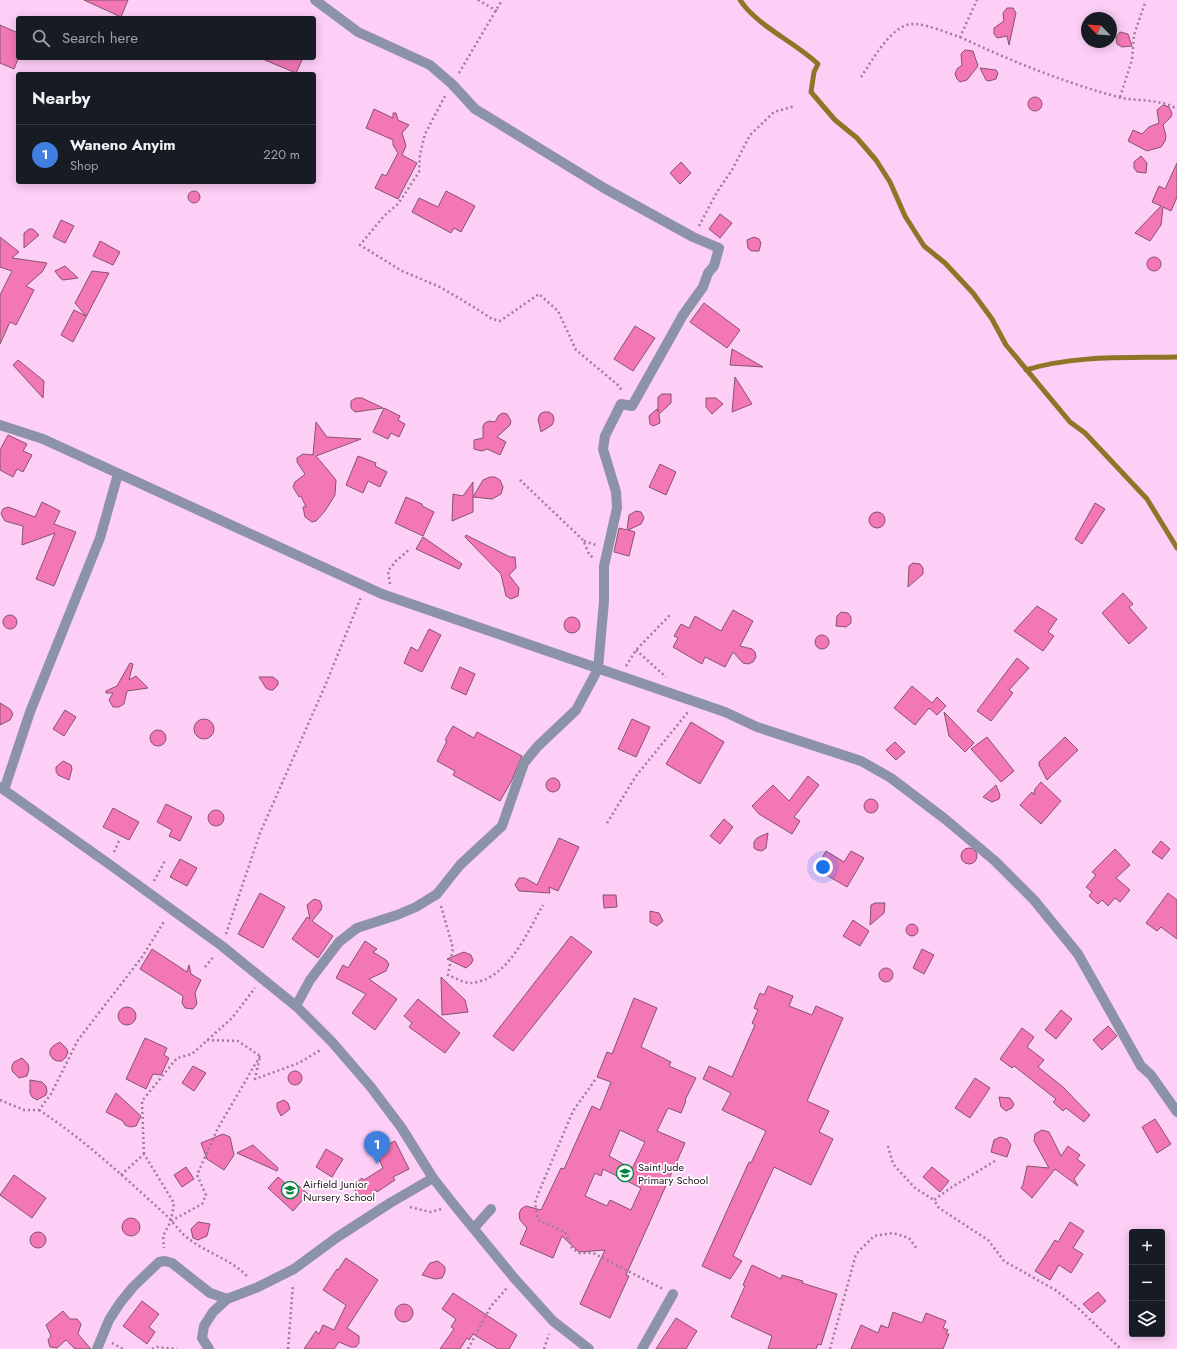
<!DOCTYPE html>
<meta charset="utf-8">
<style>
body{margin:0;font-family:Jost,sans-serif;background:#242831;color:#f1f3f6}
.controls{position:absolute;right:12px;bottom:12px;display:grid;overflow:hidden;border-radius:4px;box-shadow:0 2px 10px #0003}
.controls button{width:36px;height:36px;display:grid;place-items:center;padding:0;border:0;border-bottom:1px solid #363941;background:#171b24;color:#f1f3f6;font:20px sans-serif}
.compass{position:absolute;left:1081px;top:12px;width:36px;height:36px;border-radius:50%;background:#171b24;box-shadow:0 2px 10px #0003;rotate:295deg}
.you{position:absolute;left:823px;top:867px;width:14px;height:14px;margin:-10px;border:3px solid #fff;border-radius:50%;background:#1a73e8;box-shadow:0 0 0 6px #1a73e833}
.badge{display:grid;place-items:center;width:26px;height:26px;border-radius:50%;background:#01833e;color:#fff;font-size:13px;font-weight:700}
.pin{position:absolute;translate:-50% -33px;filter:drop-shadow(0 1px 2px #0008)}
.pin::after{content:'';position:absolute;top:21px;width:14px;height:12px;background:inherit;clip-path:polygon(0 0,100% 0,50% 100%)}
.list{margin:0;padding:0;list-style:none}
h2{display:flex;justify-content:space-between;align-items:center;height:52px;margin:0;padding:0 16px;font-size:17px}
h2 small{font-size:13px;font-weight:400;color:#9ea1a6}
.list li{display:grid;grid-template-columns:26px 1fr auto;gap:12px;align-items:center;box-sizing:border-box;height:60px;padding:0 16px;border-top:1px solid #363941}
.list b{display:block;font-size:15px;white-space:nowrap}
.list p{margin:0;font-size:13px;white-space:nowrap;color:#9ea1a6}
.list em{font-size:13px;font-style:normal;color:#9ea1a6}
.icon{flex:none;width:22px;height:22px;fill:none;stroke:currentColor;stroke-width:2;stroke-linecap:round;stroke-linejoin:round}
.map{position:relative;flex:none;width:1177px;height:1349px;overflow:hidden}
.search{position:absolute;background:#171b24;box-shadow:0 2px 10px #0003;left:16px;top:16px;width:300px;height:44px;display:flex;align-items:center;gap:10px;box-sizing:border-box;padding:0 14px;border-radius:4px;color:#9ea1a6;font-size:15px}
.panel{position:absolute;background:#171b24;box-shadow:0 2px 10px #0003;left:16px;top:72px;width:300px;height:112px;border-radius:4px}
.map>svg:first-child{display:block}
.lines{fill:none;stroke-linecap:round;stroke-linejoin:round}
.stream{stroke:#927428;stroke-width:5}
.building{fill:#f277b4;stroke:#86546b;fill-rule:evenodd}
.path{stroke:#9e7c99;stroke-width:2.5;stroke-dasharray:2 3;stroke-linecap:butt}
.minor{stroke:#8c93a9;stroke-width:10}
.labels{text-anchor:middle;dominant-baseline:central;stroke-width:3.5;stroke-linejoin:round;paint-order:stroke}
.poi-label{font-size:11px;fill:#231322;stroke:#fff;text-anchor:start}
</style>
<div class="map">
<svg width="1177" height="1349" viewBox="0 0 1177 1349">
<rect width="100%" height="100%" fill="#fdcef6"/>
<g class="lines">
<!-- stream -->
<path class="stream" d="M740,0C757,26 795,42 818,64L814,72L811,92L835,120L857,138L876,160L890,182L905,216L924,246L945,263L973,293L992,319L1006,345L1070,422L1085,433L1147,499L1177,548
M1026,370C1074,355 1127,358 1177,357"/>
</g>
<!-- building -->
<path class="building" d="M84,0H128L121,17Z
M1007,8H1013L1016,13L1009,45L1007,36L997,38L994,34V28L1004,21L1003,13Z
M0,25L18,33V59L14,69L0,63Z
M1120,32L1128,34L1132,46L1122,47L1117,44L1116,37Z
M965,50L973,51L978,66L967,80L960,82L957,79L955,74L957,69L962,65L961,54Z
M260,58H303L296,73Z
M980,68L996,70L998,73L996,79L989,81L986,80Z
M1028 104a7 7 0 1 1 14 0a7 7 0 1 1-14 0Z
M1163,105L1169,107L1172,113L1171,117L1163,125L1166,136L1165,141L1161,147L1147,151L1128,141L1133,130L1142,134L1149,127L1159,123L1157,110Z
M374,109L393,118V113H396L398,120L409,125L402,133L406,146L402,155L417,163L398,199L375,188L382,174L386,176L398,153L393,145V140L366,128Z
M1141,156L1147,163L1146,173L1137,172L1134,168V162Z
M681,162L691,173L680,184L670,173Z
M1177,163V197L1171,211L1163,207L1161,225L1150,241L1135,233L1161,206L1152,202L1159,186L1165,189Z
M188 197a6 6 0 1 1 12 0a6 6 0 1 1-12 0Z
M446,191L475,206L461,232L454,228L451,233L412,212L419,198L438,207Z
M720,214L732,223L720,238L709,229Z
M61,220L74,226L65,243L53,237Z
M29,229H33L39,235L24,248V233Z
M0,237L19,252L12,258L47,263L42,272L26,286L34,290L16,325L10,322L0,344V295L12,271L0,267Z
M754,237L759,239L761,243L759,251H751L748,248L747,240Z
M100,241L120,252L113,265L93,256Z
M1147 264a7 7 0 1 1 14 0a7 7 0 1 1-14 0Z
M65,266L78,278L63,280L60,278L55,271Z
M92,271L109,273L73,342L61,335L74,310L86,316L75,303Z
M704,303L740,330L727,348L690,322Z
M635,326L655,338L633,371L614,359Z
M732,349L763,367L730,365Z
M18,360L44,381L43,398L13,365Z
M735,377L752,404L732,412Z
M662,394H671V403L659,414L660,423L653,426L650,424L649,416L657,409L658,412V397Z
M356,398H362L383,408L355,412L351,408V401Z
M706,398H716L723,404L712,414L706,407Z
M384,408L400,416L398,420L405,424L399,437L391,433L388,439L373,432Z
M544,412H549L553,415L554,420L552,425L541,432L538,419L540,414Z
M503,413L507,414L511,421L510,425L497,437L506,442L500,455L487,449L482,451L474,449V440L483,438V426L485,423L489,421L495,422L499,415Z
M316,422L327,437L361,439L316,456L336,480L335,495L325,511L316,521L312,522L305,517L303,507H306L301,496L299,497L293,487L295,482L305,474L297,462V458L303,454L313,455Z
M8,435L27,444L23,451L32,455L23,472L17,469L13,477L0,470V450Z
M358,456L376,463L375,466L387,472L380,487L368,481L363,493L346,485Z
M660,464L676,472L666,495L649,487Z
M490,477H495L500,480L503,487L501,494L492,499L473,497L483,480Z
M473,482V512L452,521L453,494L463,496Z
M406,497L422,504V506L434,512L423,536L395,523Z
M42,502L60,511L54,524L76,532L54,586L36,579L55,533L22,545L23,526L5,521L1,514L3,509L8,507L35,517Z
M1095,503L1105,509L1082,544L1075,539Z
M636,511L641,512L644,518L641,524L628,530L635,532L629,556L614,552L619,528L627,530L629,515Z
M869 520a8 8 0 1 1 16 0a8 8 0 1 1-16 0Z
M466,535L510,557H515L516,568L509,575L519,588L518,596L511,599L506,596L501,574L465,537Z
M423,537L462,564L459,569L416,549Z
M913,563L920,564L923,568V574L908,587L909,566Z
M1123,593L1133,604L1129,607L1147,628L1129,644L1102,613Z
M1037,606L1057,619L1048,632L1054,636L1043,651L1014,631Z
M733,610L753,621L740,646L752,649L755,652L756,657L753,662L748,664L743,663L733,652L725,667L705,657L702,664L673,647L678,638L674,636L681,624L689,628L695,616L721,631Z
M841,612L848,613L851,617V623L846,627L836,626L837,616Z
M3 622a7 7 0 1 1 14 0a7 7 0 1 1-14 0Z
M564 625a8 8 0 1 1 16 0a8 8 0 1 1-16 0Z
M429,629L441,635L422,672L404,663L411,647L418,651Z
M815 642a7 7 0 1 1 14 0a7 7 0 1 1-14 0Z
M1017,658L1029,668L1009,690L1013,693L991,721L977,711Z
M130,663L133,664L129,680L136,676L148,688L127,691L124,704L119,707H113L109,700L113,693H106V691L117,686Z
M460,667L475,674L466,695L451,688Z
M259,677H273L278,681V685L273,690H270L266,688Z
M912,686L932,703L937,697L946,706L937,715L929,708L915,725L894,708Z
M0,703L10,709L13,714L10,720L0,725Z
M65,710L76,717L64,736L53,729Z
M944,712L974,743L965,752L949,736Z
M194 729a10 10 0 1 1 20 0a10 10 0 1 1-20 0Z
M632,719L650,727L636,757L618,749Z
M691,722L724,742L700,784L666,764Z
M453,726L474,738L477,732L522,756L511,782L500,801L453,775L455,771L437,761L447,741L445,740Z
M150 738a8 8 0 1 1 16 0a8 8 0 1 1-16 0Z
M987,737L1014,771L1001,782L971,749Z
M1065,737L1078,750L1047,780L1039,765V762Z
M895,742L905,752L896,760L886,750Z
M63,761L71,765L72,769L69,780L58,775L56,771V767Z
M808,776L819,785L794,817L800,821L792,834L759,814L752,806L773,785L789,801Z
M546 785a7 7 0 1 1 14 0a7 7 0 1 1-14 0Z
M1041,782L1061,801L1041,824L1020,805L1032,792L1034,795L1035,789Z
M996,785L1000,795L999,799L992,802L983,797Z
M864 806a7 7 0 1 1 14 0a7 7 0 1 1-14 0Z
M166,804L192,817L180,841L169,836L172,830L157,822Z
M113,808L139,822L129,840L103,827Z
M208 818a8 8 0 1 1 16 0a8 8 0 1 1-16 0Z
M724,819L733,827L720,844L710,836Z
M768,833L766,848L762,851L757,850L754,848V842L757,838Z
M559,838L579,847L558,891L549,887L550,893L519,891L515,885L519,878H525L537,885Z
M1161,841L1170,849L1162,859L1152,852Z
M961 856a8 8 0 1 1 16 0a8 8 0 1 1-16 0Z
M1115,849L1130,865L1116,878L1130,890L1120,902L1115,898L1108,906L1102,900L1098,904L1089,896L1092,892L1086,887L1096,875L1092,872Z
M826,851L844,862L851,851L864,858L847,887L816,869Z
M180,859L197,868L187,886L170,877Z
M260,893L285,907L263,948L238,934Z
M1168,893L1177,900V939L1161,927L1157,931L1146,923Z
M603,895H616L617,907L604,908Z
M314,899L320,901L322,906L321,910L312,921L333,936L318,958L292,939L307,917L310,919L307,905Z
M875,903H885L884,913L870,925L871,905Z
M650,911L659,913L663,921L657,926L650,922Z
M853,920L869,931L860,946L843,936Z
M906 930a6 6 0 1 1 12 0a6 6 0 1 1-12 0Z
M571,936L592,952L513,1051L493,1036Z
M365,941L377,949L373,952L386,960L389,964L386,971L369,979L397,999L375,1030L352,1013L366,994L336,978L343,965L348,968Z
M152,949L187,972L189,965L191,974L201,980L195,993L197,1004L193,1009L185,1008L182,1003L183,996L140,969Z
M922,949L934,955L924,974L913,968Z
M464,952L471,955L473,960L471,964L466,968L447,959Z
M879 975a7 7 0 1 1 14 0a7 7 0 1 1-14 0Z
M441,977L465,1000L468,1012L442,1015Z
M768,986L793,996L789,1006L812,1015L816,1006L843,1018L807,1101L829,1111L819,1132L833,1139L811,1185L774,1167L733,1256L742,1261L730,1279L702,1266L749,1162L751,1163L766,1131L722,1110L731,1093L703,1079L709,1066L732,1077L755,1025L752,1023L758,1010L754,1008L760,993L764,995Z
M634,998L657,1008L641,1047L671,1062L669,1066L696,1078L685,1100L686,1101L681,1113L668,1108L657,1131L685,1143L626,1275L629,1276L610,1318L580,1304L605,1250L579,1252L562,1236L553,1258L520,1244L527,1228L520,1220L519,1214L521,1209L526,1206L541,1210L561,1168L564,1169L592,1106L600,1110L611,1082L597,1077L607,1052L612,1054ZM620,1130L645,1142L632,1169L609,1156ZM603,1169L641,1188L631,1210L610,1200L607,1206L585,1196L595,1173L601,1176Z
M418,999L460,1033L445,1053L409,1027L412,1023L404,1016Z
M118 1016a9 9 0 1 1 18 0a9 9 0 1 1-18 0Z
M1061,1010L1072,1019L1056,1039L1045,1030Z
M1108,1026L1117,1036L1102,1050L1093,1040Z
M1022,1028L1034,1037L1027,1047L1044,1060L1038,1067L1063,1087L1090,1115L1084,1122L1066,1108L1063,1111L1053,1102L1056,1099L1014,1066L1012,1068L1000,1059Z
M145,1038L167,1048L164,1055L169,1058L161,1075L153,1074L146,1089L126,1079Z
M60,1042L66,1048L68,1052L66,1057L62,1061H57L53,1059L50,1055V1050L53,1046Z
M22,1058L28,1064L29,1069L27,1076L19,1078L12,1071V1066L14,1062Z
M193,1066L206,1073L194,1091L182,1083Z
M288 1078a7 7 0 1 1 14 0a7 7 0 1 1-14 0Z
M975,1078L990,1088L970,1118L955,1108Z
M30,1080L42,1082L46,1086L47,1091L46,1095L37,1100L32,1097L30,1093Z
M116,1093L141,1116L136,1126L130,1127L125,1125L123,1121L106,1112Z
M999,1097L1010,1098L1014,1104L1012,1108L1006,1111L1001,1107Z
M284,1100L288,1103L290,1109L281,1116L277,1108V1103Z
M1155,1119L1171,1144L1157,1153L1142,1127Z
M1042,1130L1049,1132L1061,1156L1068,1146L1080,1155L1077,1159L1085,1165L1074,1179L1078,1186L1055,1169L1032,1198L1021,1188L1023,1185L1027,1166L1049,1168L1034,1141L1035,1134Z
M223,1134L230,1137L234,1155L224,1170L207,1159L201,1143Z
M1000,1137L1007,1139L1011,1145L1007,1157L991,1152L994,1140Z
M395,1141L409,1169L393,1177L395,1180L377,1192L376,1190L363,1200L352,1186L362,1178L364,1180L383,1168L375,1151Z
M253,1145L278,1168L277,1171L237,1153Z
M326,1149L343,1159L332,1177L316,1167Z
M186,1167L194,1179L182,1187L174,1175Z
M932,1167L949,1181L940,1192L923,1177Z
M14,1175L46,1198L32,1218L0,1195Z
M278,1177L292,1189L294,1186H299L308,1194L293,1211L268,1188Z
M122 1227a9 9 0 1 1 18 0a9 9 0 1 1-18 0Z
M198,1222L210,1224L207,1236L198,1240L193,1238L191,1229Z
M1070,1222L1084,1231L1073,1248L1083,1254L1071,1273L1059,1265L1050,1280L1035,1271L1055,1240L1058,1242Z
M30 1240a8 8 0 1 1 16 0a8 8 0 1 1-16 0Z
M346,1258L378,1280L347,1328L359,1336V1343L356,1347H351L339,1342L334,1349H304L316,1331L319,1334L323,1325L334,1330L346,1305L323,1290L337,1269L338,1270Z
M438,1261L445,1267V1272L442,1278L435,1279L422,1275L430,1263Z
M752,1265L781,1279L782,1275L803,1281L802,1283L837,1294L821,1345L818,1344L816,1349H768L772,1336L731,1317L745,1286L743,1285Z
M1098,1292L1106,1301L1092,1313L1083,1304Z
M453,1293L517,1335L509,1349H498L473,1334L469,1340L467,1338L460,1349H440L454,1329L451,1327L456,1319L442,1309Z
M142,1301L159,1314L149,1327L155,1332L147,1344L123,1326Z
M395 1313a9 9 0 1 1 18 0a9 9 0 1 1-18 0Z
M63,1311L70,1319H77L81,1324L78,1334L91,1349H75L66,1340L57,1348L50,1347L48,1340L51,1336L46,1325Z
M893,1312L922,1323L926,1313L946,1321L943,1328L948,1330L946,1334H949L943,1349H851L861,1325L878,1333L881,1325L888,1328Z
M676,1318L697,1331L690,1342L686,1349H656Z"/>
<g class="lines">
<!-- path -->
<path class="path" d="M478,0L497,11
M960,37C1011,61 1063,82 1118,97C1138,102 1159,98 1177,109
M459,73L502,0
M861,77C872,61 892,23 914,24C927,24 947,33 960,37L977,0
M445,96L425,134L420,154L419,172L398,204L384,216L360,245L402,271L440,287L477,309L492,319L500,321L539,294L558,311L576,350L618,385L623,392
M1120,97L1132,60L1134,35L1145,3
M699,226L717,192L732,170L750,135L774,112L795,106
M520,480L583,540L589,554L593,558
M584,541L596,545
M390,584L388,571L396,561L410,549
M636,650L666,677
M626,666L636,650L671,614
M607,823L636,776L688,712
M114,852L119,841
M154,881L166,859
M441,906L453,948L448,975C454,977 465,984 472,983C508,979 527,933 543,905
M226,934L260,833L325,686L361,597
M205,967L214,956
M207,1040L238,1041L260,1056L255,1079L299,1063L322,1049
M595,1080L573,1111L538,1194L535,1203L538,1220L565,1232L572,1248L579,1253H593L663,1289
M0,1100L24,1110H39L51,1094L78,1040L142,957L165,920
M39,1110C85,1140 125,1178 166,1215C172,1221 178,1229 184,1235C203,1252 230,1258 248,1277
M888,1146L893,1164L915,1188L934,1200
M144,1154L142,1101L177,1058L192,1054L232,1018L255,988
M995,1161L952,1187L934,1200L939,1208L988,1240L1004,1261L1057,1291L1078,1308L1121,1349
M121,1175L144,1154L174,1203L171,1221L163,1236L164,1248
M410,1207L430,1212L442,1209
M171,1221L202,1204L206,1195L197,1175L218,1128L260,1056
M112,1343L123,1349
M152,1349L157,1347L177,1349
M288,1349L293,1284
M468,1349L491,1306L507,1288
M544,1349L549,1334
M830,1349L856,1254L874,1236L893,1233L909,1238L917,1249"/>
<!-- minor -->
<path class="minor" d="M0,425L43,439L382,594L725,712L757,727L861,761L891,778L945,819L995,861L1034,900L1078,954L1141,1066L1151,1075L1177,1112
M0,787L109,864L222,946L296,1006L332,1042L370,1086L401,1127L433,1178L455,1206L515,1279L553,1321L589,1349
M4,790L30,712L100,538L118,474
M296,1006L310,980L339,942L357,928L397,915L416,907L437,894L460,865L502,826L524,763L537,747L576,710L598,669L604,601V566L617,508L616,492L603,449L605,436L621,404L632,406L683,315L703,287L708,273L714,266L719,248L693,237L604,188L498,123L475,109L452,84L430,65L358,32L315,0
M474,1228L491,1209
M97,1349L109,1320L120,1303L133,1287L159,1262L165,1261L172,1263L210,1293L227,1299
M209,1349L202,1338L204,1326L213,1312L227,1299L258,1287L294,1269L336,1238L390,1203L433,1178
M642,1349L673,1294"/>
</g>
<!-- icons -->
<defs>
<g id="school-ring" transform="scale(0.9)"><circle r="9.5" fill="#fff" stroke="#01833e" stroke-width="1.5"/><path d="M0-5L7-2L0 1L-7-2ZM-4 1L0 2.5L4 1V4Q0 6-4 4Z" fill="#01833e"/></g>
</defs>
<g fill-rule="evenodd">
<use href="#school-ring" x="625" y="1173"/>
<use href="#school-ring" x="290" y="1190"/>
</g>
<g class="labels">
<!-- poi labels -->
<g class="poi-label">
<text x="638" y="1167">Saint Jude<tspan x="638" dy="13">Primary School</tspan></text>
<text x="303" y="1184">Airfield Junior<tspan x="303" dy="13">Nursery School</tspan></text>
</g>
</g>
</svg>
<div class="controls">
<button>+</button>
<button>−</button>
<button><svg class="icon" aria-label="layers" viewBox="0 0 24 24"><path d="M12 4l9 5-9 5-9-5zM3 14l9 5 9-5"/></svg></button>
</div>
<svg class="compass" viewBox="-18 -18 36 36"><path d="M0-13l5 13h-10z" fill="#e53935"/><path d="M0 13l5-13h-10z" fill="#9ea1a6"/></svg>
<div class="you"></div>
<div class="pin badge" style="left:377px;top:1164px;background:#3f7fe0">1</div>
<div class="search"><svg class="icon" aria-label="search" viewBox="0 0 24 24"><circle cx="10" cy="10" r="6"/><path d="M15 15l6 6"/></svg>Search here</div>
<section class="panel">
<h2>Nearby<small></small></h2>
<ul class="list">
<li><span class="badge" style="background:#3f7fe0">1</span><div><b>Waneno Anyim</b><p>Shop</p></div><em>220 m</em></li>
</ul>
</section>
</div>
